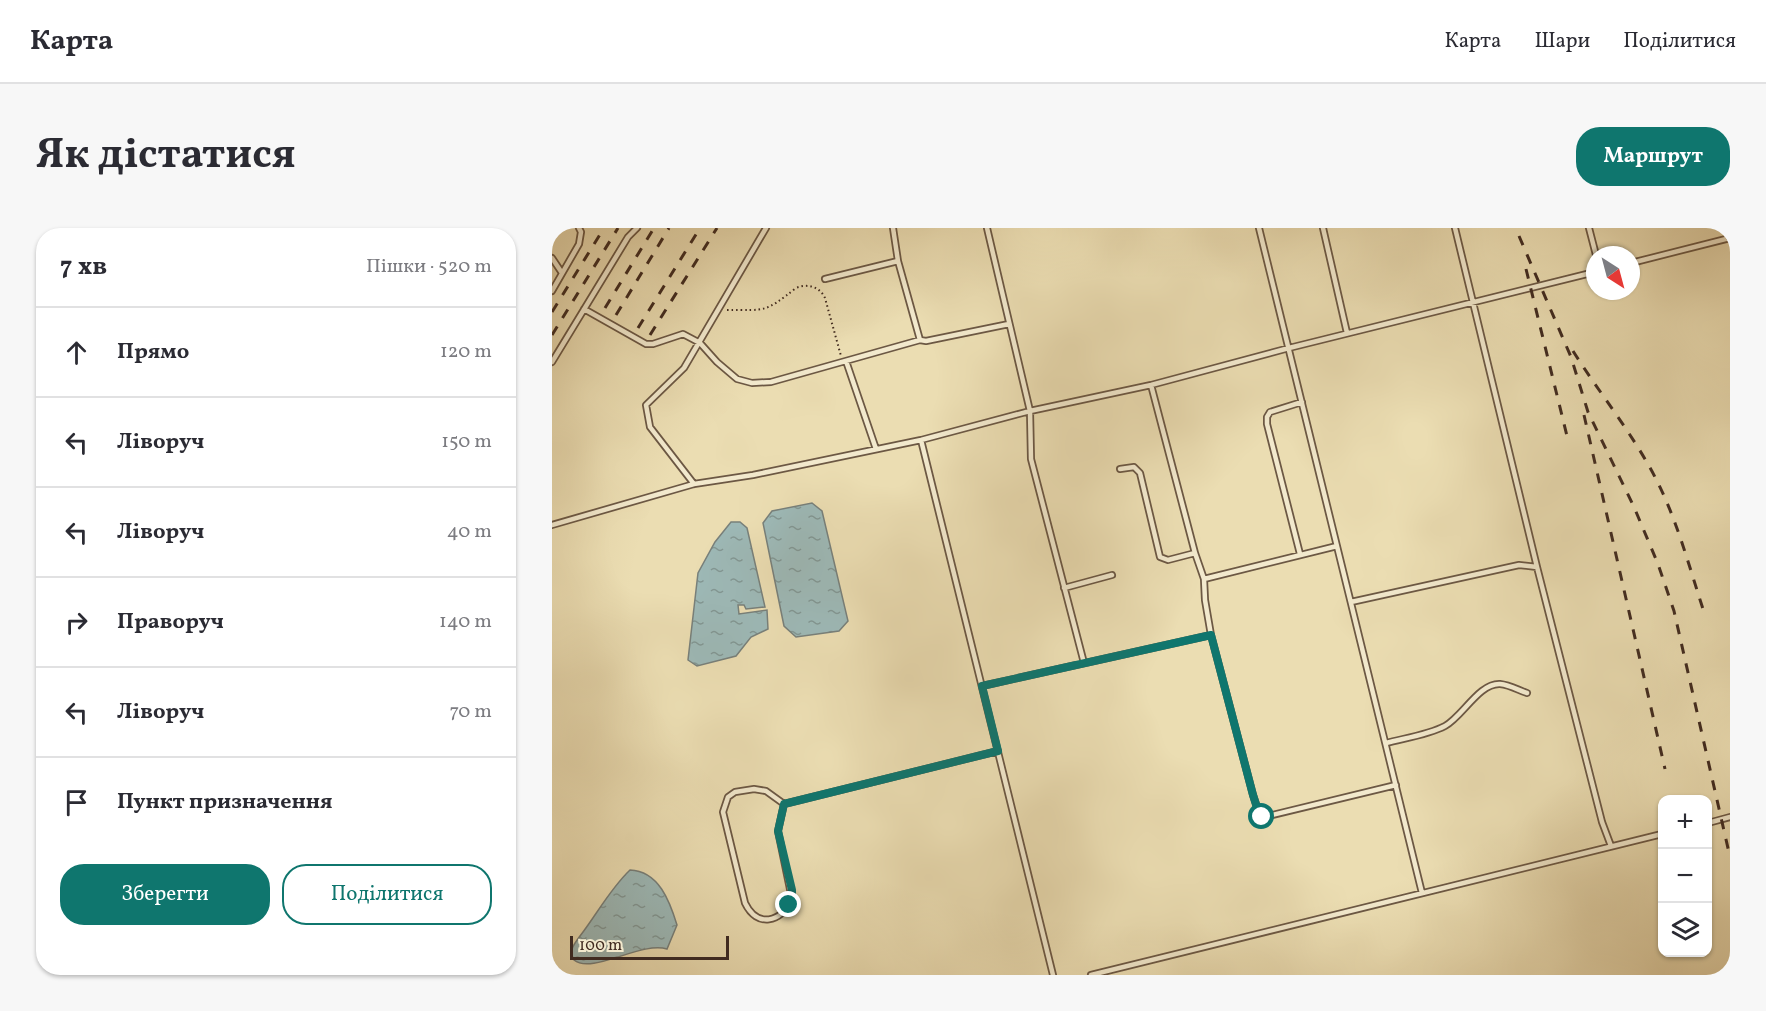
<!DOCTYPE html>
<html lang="uk">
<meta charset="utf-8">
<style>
body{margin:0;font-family:Vollkorn,serif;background:#f7f7f7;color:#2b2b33}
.controls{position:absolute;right:18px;bottom:18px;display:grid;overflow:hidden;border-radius:12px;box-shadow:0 2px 4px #0004}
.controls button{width:54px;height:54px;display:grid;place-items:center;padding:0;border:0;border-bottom:2px solid #e1e1e2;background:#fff;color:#2b2b33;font:30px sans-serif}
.compass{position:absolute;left:1034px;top:18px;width:54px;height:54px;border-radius:50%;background:#fff;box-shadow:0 2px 4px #0004;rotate:144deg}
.scale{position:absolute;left:18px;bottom:15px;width:159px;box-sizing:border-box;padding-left:6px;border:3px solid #412b20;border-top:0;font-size:16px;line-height:21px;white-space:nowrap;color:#412b20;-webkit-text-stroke:4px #f2e9cd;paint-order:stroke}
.stop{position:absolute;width:18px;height:18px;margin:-14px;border:4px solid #0f766e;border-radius:50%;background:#fff}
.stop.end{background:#0f766e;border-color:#fff;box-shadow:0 2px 6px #0008}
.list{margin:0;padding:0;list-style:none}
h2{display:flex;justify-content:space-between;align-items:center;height:78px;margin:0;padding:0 24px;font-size:26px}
h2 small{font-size:20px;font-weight:400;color:#7c7c81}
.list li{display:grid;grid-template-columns:39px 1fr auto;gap:18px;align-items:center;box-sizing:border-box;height:90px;padding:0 24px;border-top:2px solid #e1e1e2}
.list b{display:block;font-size:22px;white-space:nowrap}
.list em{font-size:20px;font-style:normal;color:#7c7c81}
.actions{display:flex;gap:12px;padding:18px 24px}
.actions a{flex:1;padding:14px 0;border:2px solid #0f766e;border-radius:24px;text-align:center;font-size:21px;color:#0f766e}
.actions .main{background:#0f766e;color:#fff}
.icon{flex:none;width:33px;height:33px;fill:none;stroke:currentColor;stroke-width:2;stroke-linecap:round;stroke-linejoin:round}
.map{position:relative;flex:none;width:1178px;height:747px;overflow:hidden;border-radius:24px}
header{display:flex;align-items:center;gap:36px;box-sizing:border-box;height:84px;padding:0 30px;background:#fff;border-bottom:2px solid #e1e1e2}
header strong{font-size:28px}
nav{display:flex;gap:33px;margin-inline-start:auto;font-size:21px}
.intro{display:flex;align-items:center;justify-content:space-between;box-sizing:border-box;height:144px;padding:0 36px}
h1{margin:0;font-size:42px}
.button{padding:15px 27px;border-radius:24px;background:#0f766e;color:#fff;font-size:21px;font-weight:700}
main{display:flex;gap:36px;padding:0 36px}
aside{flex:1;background:#fff;border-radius:24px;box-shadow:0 2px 4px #0004}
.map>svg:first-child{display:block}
.water{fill:url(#water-ripples);stroke:#78807b;stroke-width:1.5}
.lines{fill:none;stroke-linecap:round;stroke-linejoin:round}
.service-casing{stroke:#6c5844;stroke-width:8}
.path{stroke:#412b20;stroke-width:2;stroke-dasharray:1.5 3;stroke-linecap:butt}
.service{stroke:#f2e9cd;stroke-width:4.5}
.rail{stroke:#412b20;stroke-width:3;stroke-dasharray:10 10;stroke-linecap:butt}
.route{stroke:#0f766e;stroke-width:8}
</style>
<header>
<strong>Карта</strong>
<nav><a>Карта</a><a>Шари</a><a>Поділитися</a></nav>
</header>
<div class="intro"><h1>Як дістатися</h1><a class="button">Маршрут</a></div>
<main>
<aside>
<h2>7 хв<small>Пішки · 520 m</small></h2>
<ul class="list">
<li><svg class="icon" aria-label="ahead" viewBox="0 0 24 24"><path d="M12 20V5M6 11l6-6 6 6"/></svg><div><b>Прямо</b></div><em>120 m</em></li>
<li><svg class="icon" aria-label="left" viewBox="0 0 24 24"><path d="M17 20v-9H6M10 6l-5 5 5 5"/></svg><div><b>Ліворуч</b></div><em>150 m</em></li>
<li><svg class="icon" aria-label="left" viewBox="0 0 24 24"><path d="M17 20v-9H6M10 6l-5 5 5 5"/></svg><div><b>Ліворуч</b></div><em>40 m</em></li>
<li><svg class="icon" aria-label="right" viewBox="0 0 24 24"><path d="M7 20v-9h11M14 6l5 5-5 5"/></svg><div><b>Праворуч</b></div><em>140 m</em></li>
<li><svg class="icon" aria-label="left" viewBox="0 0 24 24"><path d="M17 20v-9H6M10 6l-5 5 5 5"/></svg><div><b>Ліворуч</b></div><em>70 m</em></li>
<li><svg class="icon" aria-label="arrive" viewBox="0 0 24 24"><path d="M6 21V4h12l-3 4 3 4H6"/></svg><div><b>Пункт призначення</b></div></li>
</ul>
<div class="actions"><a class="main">Зберегти</a><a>Поділитися</a></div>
</aside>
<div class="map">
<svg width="1178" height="747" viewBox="0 0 1178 747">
<defs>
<pattern id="water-ripples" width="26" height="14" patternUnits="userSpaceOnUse" patternTransform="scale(1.5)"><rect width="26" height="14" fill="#9db9b7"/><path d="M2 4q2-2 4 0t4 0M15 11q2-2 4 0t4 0" fill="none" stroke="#829794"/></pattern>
</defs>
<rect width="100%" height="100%" fill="#ebddb2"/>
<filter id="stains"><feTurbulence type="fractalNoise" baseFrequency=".00333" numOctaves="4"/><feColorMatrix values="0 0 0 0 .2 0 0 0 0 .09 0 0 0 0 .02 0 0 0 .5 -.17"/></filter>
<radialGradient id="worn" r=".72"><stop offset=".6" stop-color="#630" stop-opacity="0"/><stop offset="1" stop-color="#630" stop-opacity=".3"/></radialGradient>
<!-- water -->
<path class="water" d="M260,275L270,283L296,393L287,403L244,409L232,398L211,295L220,283Z
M179,294H188L195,300L213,379L194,381L192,377H186L187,386L215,382L216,401L199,409L184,428L145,438L136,432L146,345L163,314Z
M78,642C107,643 118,674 125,697L115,721C89,713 40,747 22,732C16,722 23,715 28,708C45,686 58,661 78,642Z"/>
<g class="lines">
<!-- service casing -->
<g class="service-casing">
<path id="service" d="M341,0L346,33L368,112
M435,0L478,183L479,231L532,435
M707,0L870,665
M771,0L795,105
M903,0L985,339
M1037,0L1044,27
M0,30L10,45
M1079,35L1178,10
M273,51L346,33
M0,63L27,16L29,4L27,0
M32,81L94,116H101L131,106L148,115L165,134L185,151L200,155L219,154L368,112L374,113L457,96
M294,133L324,221
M0,134L76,9L85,0
M599,157L643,325L652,351L653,372L659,407L701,567L708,588L712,589L844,557
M369,212L501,747
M568,241L582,239L588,245L608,329L616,332L643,325
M142,256L98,199L94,177L132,140L214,0
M0,297L142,256L201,247L369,212L478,183L599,157L737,120L1043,44
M748,326L715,196V189L718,184L750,174
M652,351L785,318
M512,360L560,347
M799,374L967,337L985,339L1050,594L1059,618
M430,458L659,407
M834,515C853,510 876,507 893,498C911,488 927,455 948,456C958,457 966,462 975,465
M232,576L226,603L240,671C229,695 205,700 193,675L171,584L176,569L183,564L202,561L214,563L232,576L446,523
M1156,595L1178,589
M539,747L1110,606"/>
</g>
<!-- path -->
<path class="path" d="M175,82C215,82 212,85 244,60C256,55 268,59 273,70L289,128"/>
<!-- service -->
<use href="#service" class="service"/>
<!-- rail -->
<path class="rail" d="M967,8L1019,129L1036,184L1082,279L1106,336L1122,383L1178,629
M974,41L1015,208
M53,80L102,0
M0,84L52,0
M64,87L117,0
M86,100L148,0
M0,107L66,0
M98,107L165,0
M1021,123C1048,166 1081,206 1104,251C1125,292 1137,338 1151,381
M1032,187L1113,541"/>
</g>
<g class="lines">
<!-- route -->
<path class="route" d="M237,677L240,671V662L226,603L232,576L446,523L430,458L659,407L701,567L707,586L710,589"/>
</g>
<rect width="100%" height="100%" filter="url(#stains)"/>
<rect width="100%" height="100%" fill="url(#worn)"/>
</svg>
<div class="controls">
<button>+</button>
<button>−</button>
<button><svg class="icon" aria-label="layers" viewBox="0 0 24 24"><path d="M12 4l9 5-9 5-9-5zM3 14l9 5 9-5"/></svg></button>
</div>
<svg class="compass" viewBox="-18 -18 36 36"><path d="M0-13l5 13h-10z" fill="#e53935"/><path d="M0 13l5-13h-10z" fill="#7c7c81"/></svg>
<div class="scale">100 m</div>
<div class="stop" style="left:710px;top:589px"></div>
<div class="stop end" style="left:237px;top:677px"></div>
</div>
</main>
